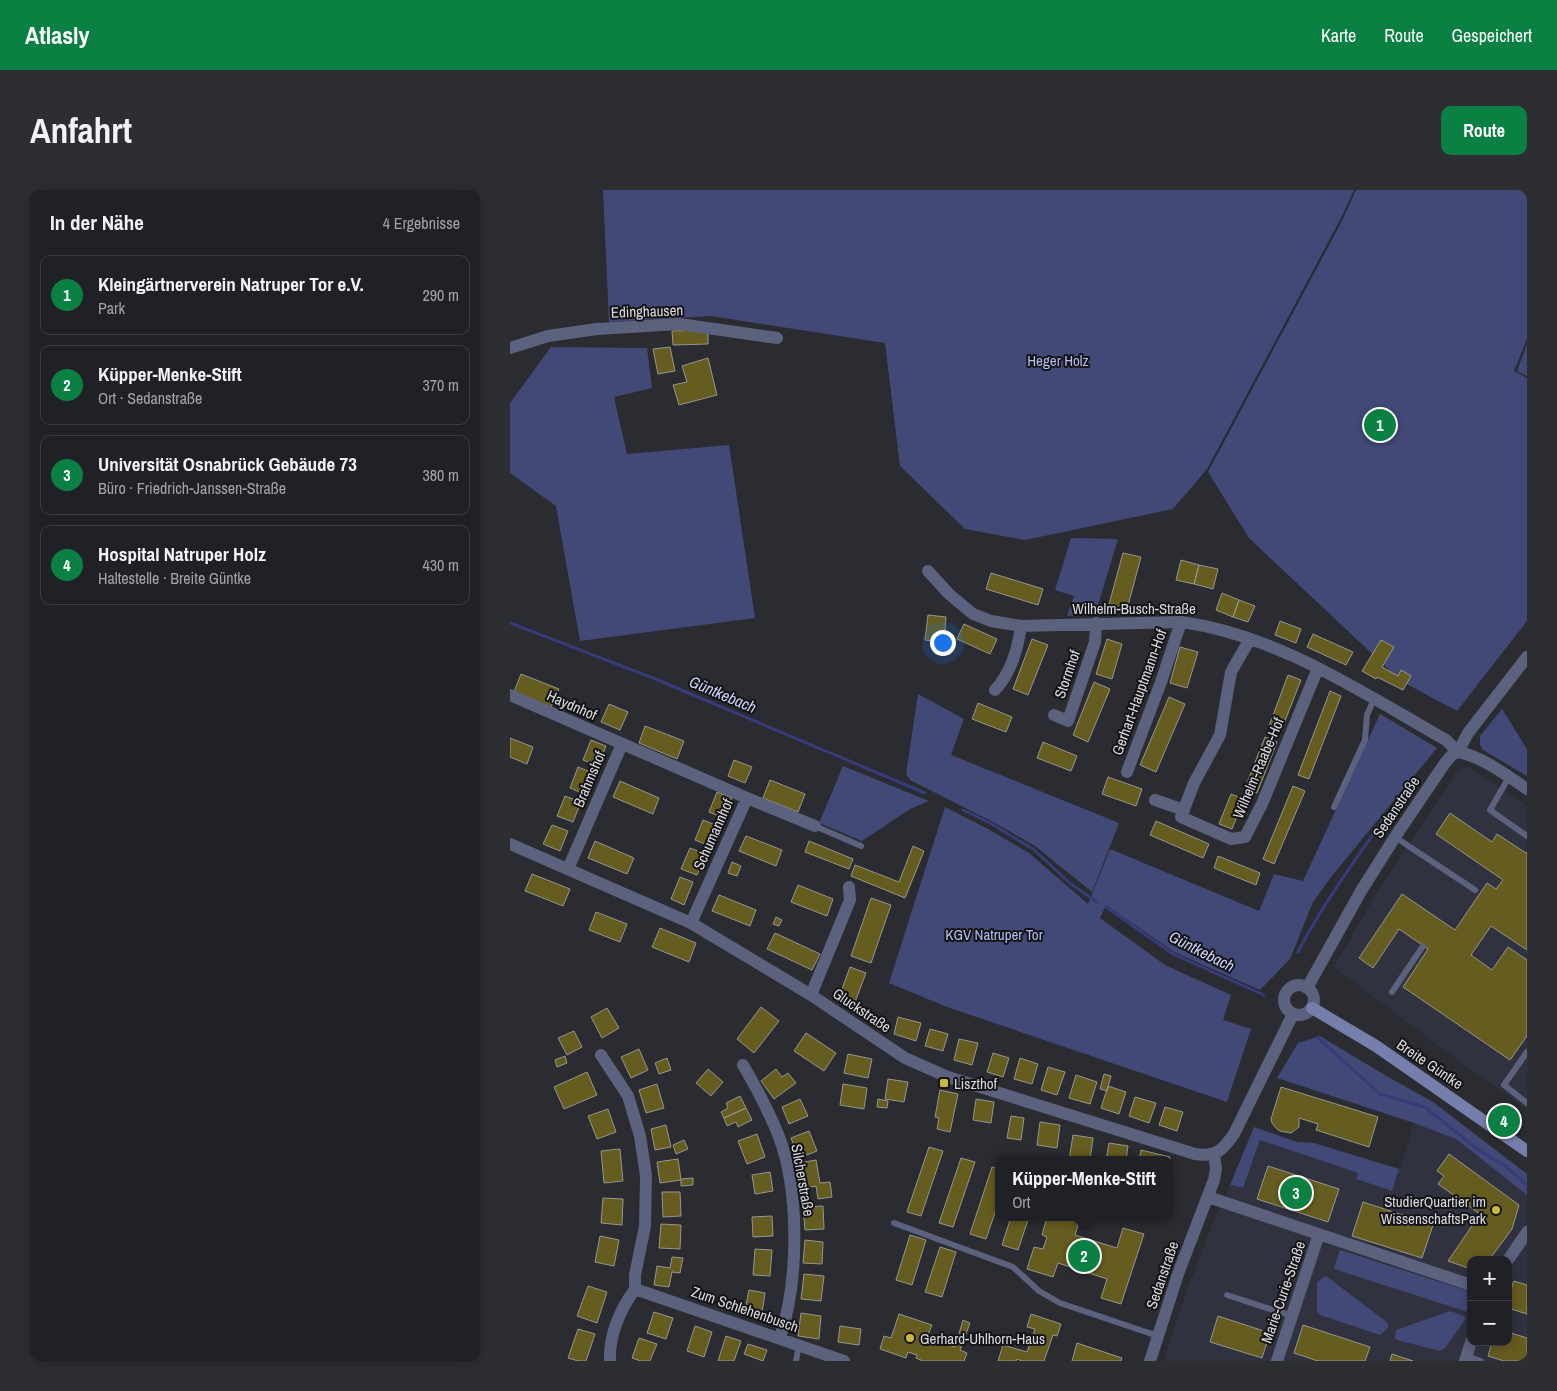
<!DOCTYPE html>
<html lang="de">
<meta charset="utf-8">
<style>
body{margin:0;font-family:"Archivo Narrow",sans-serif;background:#2d2e32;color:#f1f3f6}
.controls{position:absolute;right:15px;bottom:15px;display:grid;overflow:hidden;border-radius:10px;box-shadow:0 2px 12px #0003}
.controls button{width:45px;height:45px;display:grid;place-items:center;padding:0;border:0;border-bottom:1px solid #3d3e43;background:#202126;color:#f1f3f6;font:25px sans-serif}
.you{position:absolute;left:432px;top:452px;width:18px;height:18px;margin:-12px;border:4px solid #fff;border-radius:50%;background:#1a73e8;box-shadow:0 0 0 8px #1a73e833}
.badge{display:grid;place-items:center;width:32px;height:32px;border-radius:50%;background:#0b8043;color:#fff;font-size:16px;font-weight:700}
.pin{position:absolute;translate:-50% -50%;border:2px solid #fff;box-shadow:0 1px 5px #0006}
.popup{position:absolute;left:485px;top:966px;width:178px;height:65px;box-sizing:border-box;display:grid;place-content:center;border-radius:10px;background:#202126;filter:drop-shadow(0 1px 4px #0005);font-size:16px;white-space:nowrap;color:#a2a3a7}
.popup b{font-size:19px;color:#f1f3f6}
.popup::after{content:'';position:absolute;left:50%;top:100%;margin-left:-10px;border:10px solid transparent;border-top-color:#202126}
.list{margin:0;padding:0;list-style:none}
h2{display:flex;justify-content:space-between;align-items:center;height:65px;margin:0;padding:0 20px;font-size:21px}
h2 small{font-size:16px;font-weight:400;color:#a2a3a7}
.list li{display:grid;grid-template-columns:32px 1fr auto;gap:15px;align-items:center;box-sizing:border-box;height:80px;margin:0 10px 10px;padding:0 10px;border:1px solid #3d3e43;border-radius:10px}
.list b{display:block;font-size:19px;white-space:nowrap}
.list p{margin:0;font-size:16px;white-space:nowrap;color:#a2a3a7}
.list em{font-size:16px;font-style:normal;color:#a2a3a7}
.map{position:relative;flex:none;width:1017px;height:1171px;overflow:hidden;border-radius:10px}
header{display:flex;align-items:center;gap:30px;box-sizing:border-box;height:70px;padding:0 25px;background:#0b8043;color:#fff}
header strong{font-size:24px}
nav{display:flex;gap:28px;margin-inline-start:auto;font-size:18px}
.intro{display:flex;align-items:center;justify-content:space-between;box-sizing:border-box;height:120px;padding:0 30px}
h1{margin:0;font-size:35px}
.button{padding:12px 22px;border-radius:10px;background:#0b8043;color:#fff;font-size:18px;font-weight:700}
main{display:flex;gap:30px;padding:0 30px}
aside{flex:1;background:#202126;border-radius:10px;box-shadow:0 2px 12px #0003}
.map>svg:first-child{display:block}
.built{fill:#30333f;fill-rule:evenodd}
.green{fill:#424977}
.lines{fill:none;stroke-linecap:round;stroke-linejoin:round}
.stream{stroke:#373c79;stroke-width:3}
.building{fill:#655c1f;stroke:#97968e}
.lane{stroke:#5c617d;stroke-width:6}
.street{stroke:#5c617d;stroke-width:12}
.secondary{stroke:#767eab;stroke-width:12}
.poi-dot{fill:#cbba39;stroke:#141417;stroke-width:2}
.labels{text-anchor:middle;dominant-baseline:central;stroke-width:4;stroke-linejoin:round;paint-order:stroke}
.street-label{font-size:15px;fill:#dadbdf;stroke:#141417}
.park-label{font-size:15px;fill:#b2bdf4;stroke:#141417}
.poi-label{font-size:15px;fill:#dadbdf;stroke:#141417;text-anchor:start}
.water-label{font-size:16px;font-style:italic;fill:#ccd4fa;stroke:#141417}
</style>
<header>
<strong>Atlasly</strong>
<nav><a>Karte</a><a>Route</a><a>Gespeichert</a></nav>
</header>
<div class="intro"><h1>Anfahrt</h1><a class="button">Route</a></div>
<main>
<aside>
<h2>In der Nähe<small>4 Ergebnisse</small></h2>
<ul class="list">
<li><span class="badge">1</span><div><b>Kleingärtnerverein Natruper Tor e.V.</b><p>Park</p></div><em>290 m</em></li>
<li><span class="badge">2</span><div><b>Küpper-Menke-Stift</b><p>Ort · Sedanstraße</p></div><em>370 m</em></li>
<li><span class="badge">3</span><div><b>Universität Osnabrück Gebäude 73</b><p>Büro · Friedrich-Janssen-Straße</p></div><em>380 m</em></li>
<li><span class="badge">4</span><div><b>Hospital Natruper Holz</b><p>Haltestelle · Breite Güntke</p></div><em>430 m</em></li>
</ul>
</aside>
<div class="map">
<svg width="1017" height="1171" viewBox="0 0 1017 1171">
<rect width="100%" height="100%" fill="#2a2c32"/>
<!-- built -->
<path class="built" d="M952,578H960L1017,616V919L960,879L824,777L867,703L945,584Z
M904,933L946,949L1017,1005V1171H654L678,1098L705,1028L720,995L733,998L750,950L848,983L846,989L882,1001ZM961,1070H998V1152H961Z"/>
<!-- green -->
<path class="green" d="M93,0H844L831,28L697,279L663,319L515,350L455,339L390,276L375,153L201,126L99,132Z
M846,0H1017V149L1004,181L1017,188V431L947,521L891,491L739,348L698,282L832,31Z
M1017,154V186L1007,181Z
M41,157L137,158L142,198L104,207L117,264L219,255L245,428L70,451L46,316L0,283V213Z
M561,348L608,349L585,425L557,426L564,406L545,400Z
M408,504L454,529L441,565L609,633L582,702L525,656L483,632L400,590L396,584Z
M992,519L1017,559V586L973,560L970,555V546Z
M870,524L927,558L821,687L803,712L780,769L750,800L664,762L596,715L590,728L655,775L721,805L713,830L741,839L717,912L437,817L379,793L435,617L478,639L519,663L578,714L600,659L749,721L764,684L793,691Z
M333,576L419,611L400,619L352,651L309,633Z
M810,846L873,884L923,912L1017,984V1005L946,949L904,933L767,888L788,853Z
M744,937L787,952L804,953L889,979L882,1001L846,989L848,983L750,950L733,998L720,995Z
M830,1060L961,1102V1123L824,1079Z
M816,1086L878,1133V1137L872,1144L870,1145L810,1125L807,1121V1092Z
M940,1121L954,1126L955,1130L934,1159L930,1161L887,1150L885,1148L886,1140Z"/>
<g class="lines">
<!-- stream -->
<path class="stream" d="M0,433L143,488L415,603
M453,620L480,633L523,659L561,694L587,712
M596,717L663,764L754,805
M788,762C815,710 850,663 884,615
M808,848L870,904L915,917L971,962L994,975L1017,995"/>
</g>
<!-- building -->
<path class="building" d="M198,140V154L163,155L162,141Z
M160,157L165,181L148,184L143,159Z
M198,168L207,205L169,215L163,195L177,192L172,176Z
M613,363L631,367L616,423L598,418Z
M671,370L689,375L684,394L666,390Z
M689,375L708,379L703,399L684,394Z
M481,383L533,399L528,415L476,399Z
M712,403L729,410L723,427L706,420Z
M729,410L745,416L738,432L723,427Z
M418,425L436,427L434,452L415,450Z
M770,431L791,439L786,453L765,445Z
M454,434L487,449L480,464L447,449Z
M803,444L843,462L836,475L797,457Z
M522,449L538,455L518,505L503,499Z
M597,449L612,454L602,489L586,484Z
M871,450L884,457L872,477L888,486L891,480L901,486L893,500L867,487L866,489L852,481Z
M670,457L688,462L677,498L660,493Z
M11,484L49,499L41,517L4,502Z
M778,485L791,490L771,541L759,536Z
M584,492L600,499L578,552L563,545Z
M820,501L831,506L799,589L788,585Z
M659,507L675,514L646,582L630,575Z
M468,513L502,527L496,542L462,529Z
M99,514L118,522L110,540L91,532Z
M135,536L174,551L167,569L129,553Z
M755,547L767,552L747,603L735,598Z
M0,548L23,557L17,574L0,567Z
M81,550L96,556L88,576L73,570Z
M533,552L567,566L561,581L527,568Z
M224,570L242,577L235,593L218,586Z
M68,577L83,583L74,604L60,598Z
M598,587L632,599L626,616L592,604Z
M260,590L295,604L288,622L253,608Z
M110,591L149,608L143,624L103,607Z
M783,596L795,601L764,674L753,669Z
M207,602L222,608L213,628L199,622Z
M721,604L734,609L722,639L709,634Z
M55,606L71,612L63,632L47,626Z
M940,623L982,652L987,644L1016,663L1017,662V760L981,736L961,765L982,780L998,757L1017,770V846L1000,870L893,797L918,759L889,739L863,778L849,768L892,704L945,740L977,693L986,699L993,690L926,644Z
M193,630L208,636L200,656L185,650Z
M646,631L699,654L693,668L640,645Z
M42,635L58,641L50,661L33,654Z
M236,646L272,660L266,676L229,661Z
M85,651L124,668L117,684L78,668Z
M299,651L343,669L339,679L295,662Z
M403,656L414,661L395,708L341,686L345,675L389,692Z
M180,658L196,664L187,685L171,679Z
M708,666L750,683L746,695L704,678Z
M222,672L231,676L227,686L218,683Z
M22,684L60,699L53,716L15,701Z
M170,687L183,692L174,715L161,709Z
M288,695L323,709L317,726L281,712Z
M209,705L246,720L240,736L202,721Z
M361,708L381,715L361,773L341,766Z
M86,722L117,734L110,752L79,740Z
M266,727L272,730L269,736L263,734Z
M150,738L186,753L179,772L142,757Z
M265,743L310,764L302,780L257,759Z
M340,777L356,783L345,812L329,807Z
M251,817L269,831L244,863L227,849Z
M97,818L109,838L92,848L81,827Z
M388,827L411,833L406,851L384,844Z
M420,839L438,844L433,861L415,856Z
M64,841L72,857L57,865L48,848Z
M296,843L326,863L314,881L284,861Z
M449,849L468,853L462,875L444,870Z
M129,859L138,880L121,888L111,867Z
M483,863L499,868L493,887L477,882Z
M338,864L362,869L358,888L334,883Z
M55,866L57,873L47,877L45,870Z
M157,868L161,880L149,884L145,873Z
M510,868L528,874L522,894L504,889Z
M538,877L555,882L547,905L531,900Z
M198,879L213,892L201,906L186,893Z
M266,879L272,887L278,883L286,893L264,909L251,891Z
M77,882L87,905L54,919L44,897Z
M594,884L601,886L597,901L590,899Z
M566,885L587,892L580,914L559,908Z
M378,889L398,892L394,912L375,909Z
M147,894L154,918L136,923L129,900Z
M333,894L357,898L354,919L330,915Z
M598,896L616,902L609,924L591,918Z
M771,897L868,927L859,957L806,940L808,934L789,928V937L781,943L770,941L766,938L762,933L761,929Z
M430,900L448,904L440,942L427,939L429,928L425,927Z
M230,906L236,918L214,928L211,922L218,918L216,913Z
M625,907L646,913L639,933L619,926Z
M290,909L298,926L279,934L272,917Z
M368,909L378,911L377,918L367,917Z
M466,909L484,912L481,933L463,930Z
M655,917L673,922L667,941L649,935Z
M236,918L242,930L228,937L226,932L217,936L214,928Z
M98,919L106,942L87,949L78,926Z
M501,926L514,928L511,950L497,948Z
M530,932L550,935L547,958L527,955Z
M156,935L161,957L145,960L141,939Z
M299,941L307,961L289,968L281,948Z
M247,944L255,967L237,974L228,951Z
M563,945L583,948L580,970H559Z
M174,950L178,959L166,964L163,955Z
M599,953L618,956L616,970H596Z
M419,957L433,961L411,1026L397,1022Z
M110,959L113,991L94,993L91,961Z
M631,960L660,967L659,973V970H629Z
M939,964L1009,1015L1002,1039L979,1070H961V1079L938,1071L970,1024L928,994L934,986L927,981Z
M451,968L465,972L443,1037L429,1033Z
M168,969L171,990L150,993L147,972Z
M306,970L310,993L320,992L322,1007L308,1009L306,996L293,999L289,973Z
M758,976L829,999L818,1032L747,1009Z
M482,977L489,979V1011L476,1049L460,1044Z
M260,982L263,1001L245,1004L242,985Z
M183,988V995L171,996V989Z
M152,1002H170L171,1026L153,1027Z
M93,1008L113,1009L112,1035L91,1033Z
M853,1012L923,1035L912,1068L842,1046Z
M313,1016L314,1039L295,1040L293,1017Z
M262,1026L263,1046L243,1047L242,1027Z
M501,1027H519L508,1060L492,1055Z
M537,1027H565L570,1029L565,1045L607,1058L613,1038L634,1044L611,1114L591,1108L597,1089L548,1073L543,1087L517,1079L524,1057L533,1059L537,1047L532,1045Z
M151,1034L171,1035L170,1059L149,1058Z
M400,1045L416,1050L402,1095L386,1090Z
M90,1046L109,1050L104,1076L85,1072Z
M295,1050L313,1052L312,1074L293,1073Z
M430,1057L446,1062L432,1107L415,1102Z
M245,1059L262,1060L260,1086L243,1085Z
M162,1067L173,1068L170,1083L162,1082L159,1097L144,1095L147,1076L160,1078Z
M294,1084L314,1086L311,1111L291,1109Z
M1004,1091L1017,1095V1124L998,1118V1107Z
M78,1096L97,1102L87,1133L67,1126Z
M239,1100L255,1103L252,1123L235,1120Z
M144,1122L163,1128L156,1149L137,1143Z
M291,1123L311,1126L309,1149L288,1146Z
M389,1124L422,1135L417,1147L445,1157L453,1130L460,1133L450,1160L457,1163L454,1171H413L406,1168L407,1165L398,1162L396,1168L370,1159L374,1146L381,1148Z
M521,1124L551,1134L547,1146L543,1145L534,1171H512L507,1169L506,1171H488L493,1155L517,1162L525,1139L517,1137Z
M708,1126L760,1143L752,1168L700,1152Z
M793,1135L860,1157L855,1171H808L784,1163Z
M185,1136L202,1142L194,1167L177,1161Z
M330,1136L351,1139L349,1155L328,1152Z
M68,1139L85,1144L76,1171H68L58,1168Z
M998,1142L1017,1148V1171H994L978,1166L982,1152H998Z
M216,1146L231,1151L224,1171H208Z
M129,1148L147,1154L140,1171H131L122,1168Z
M567,1153L612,1168L611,1171H562Z
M238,1154L257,1160L253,1171L234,1164Z
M882,1164L903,1171H880Z"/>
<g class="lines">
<!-- lane -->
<path class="lane" d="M999,587L980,620L1017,646
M824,617L855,550L857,525L864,509
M305,636L351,656
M885,647L965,700
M882,802L913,756
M1017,862L994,895L1017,913
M384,1033L503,1077L529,1101L550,1113L648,1146
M717,1105L782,1126
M956,1166L971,1171
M286,1171L289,1155"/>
<!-- street -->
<path class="street" d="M0,158L38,146L87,139L169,134L267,148
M418,381L439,404L463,424L481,431L511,436L671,432C768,445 853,503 936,550L948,562
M740,449L721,482L710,545L684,593L671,627L721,649L735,647L752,614L808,478
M485,500C501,483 508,458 511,436
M0,505L237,608
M544,525L558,531L585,452L586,433
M948,562C971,566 998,586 1017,599
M617,582L651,492L671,432
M645,610L674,620
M0,654L181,733L301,805L395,868L438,887L685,964C706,967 712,961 724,944L783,824
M58,679L112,554
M181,733L237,608L305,636
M774 810a15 15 0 1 1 30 0a15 15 0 1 1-30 0Z
M797,798L851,701L885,647L935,573L942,565L948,562L958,543L1017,467
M301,805L340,710L339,697
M91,865L118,906L130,946L136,986L135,1036L125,1085V1099
M233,875C246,897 258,920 268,944C290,1001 289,1090 270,1148
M698,1007L961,1095
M998,1070L1017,1042
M125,1099L334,1171
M100,1171C99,1145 110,1120 125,1099
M640,1171L668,1084L704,990L706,979L704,964
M767,1171L809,1044
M955,1171L961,1152"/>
<!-- secondary -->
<path class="secondary" d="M802,818L866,856L1017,961"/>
</g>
<!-- markers -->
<g class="poi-dot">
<rect x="429" y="888" width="10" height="10" rx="2.5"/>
<circle cx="986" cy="1020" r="5"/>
<circle cx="400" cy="1148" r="5"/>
</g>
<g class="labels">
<!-- street labels -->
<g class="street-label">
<text transform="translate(137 121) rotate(-2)">Edinghausen</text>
<text x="624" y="418">Wilhelm-Busch-Straße</text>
<text transform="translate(557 484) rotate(-71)">Stormhof</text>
<text transform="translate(629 502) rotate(-70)">Gerhart-Hauptmann-Hof</text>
<text transform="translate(62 515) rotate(24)">Haydnhof</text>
<text transform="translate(748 578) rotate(-67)">Wilhelm-Raabe-Hof</text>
<text transform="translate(79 589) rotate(-67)">Brahmshof</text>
<text transform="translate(886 617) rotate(-56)">Sedanstraße</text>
<text transform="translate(203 644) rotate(-66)">Schumannhof</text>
<text transform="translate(352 820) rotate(34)">Gluckstraße</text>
<text transform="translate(920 874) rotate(34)">Breite Güntke</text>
<text transform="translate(293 990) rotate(80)">Silcherstraße</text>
<text transform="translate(652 1085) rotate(-71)">Sedanstraße</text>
<text transform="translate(773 1102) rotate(-71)">Marie-Curie-Straße</text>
<text transform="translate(235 1119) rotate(19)">Zum Schlehenbusch</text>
</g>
<!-- park labels -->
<g class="park-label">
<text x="548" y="170">Heger Holz</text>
<text x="484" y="744">KGV Natruper Tor</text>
</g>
<!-- poi labels -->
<g class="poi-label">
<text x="444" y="893">Liszthof</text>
<text x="976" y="1011" text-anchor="end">StudierQuartier im<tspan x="976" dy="17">WissenschaftsPark</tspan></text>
<text x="410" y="1148">Gerhard-Uhlhorn-Haus</text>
</g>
<!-- water labels -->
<g class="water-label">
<text transform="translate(213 504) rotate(23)">Güntkebach</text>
<text transform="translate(692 761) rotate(27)">Güntkebach</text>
</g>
</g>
</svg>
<div class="controls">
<button>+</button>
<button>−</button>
</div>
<div class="you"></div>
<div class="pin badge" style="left:870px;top:235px">1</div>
<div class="pin badge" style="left:574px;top:1066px">2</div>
<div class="popup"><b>Küpper-Menke-Stift</b>Ort</div>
<div class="pin badge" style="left:786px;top:1003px">3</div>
<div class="pin badge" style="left:994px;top:931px">4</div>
</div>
</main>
